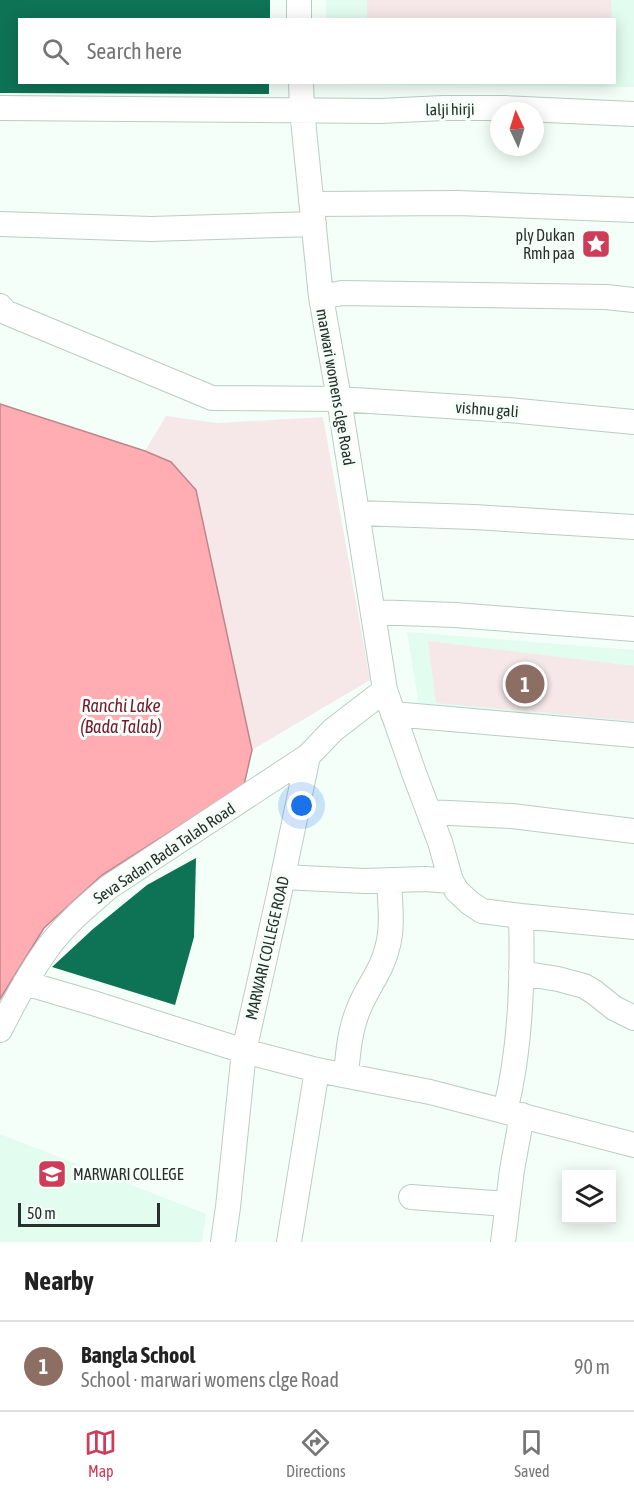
<!DOCTYPE html>
<meta charset="utf-8">
<style>
body{margin:0;font-family:"Asap Condensed",sans-serif;background:#f6f6f6;color:#222}
.controls{position:absolute;right:18px;bottom:18px;display:grid;overflow:hidden;border-radius:0px;box-shadow:0 3px 15px #0003}
.controls button{width:54px;height:54px;display:grid;place-items:center;padding:0;border:0;border-bottom:2px solid #e0e0e0;background:#fff;color:#222;font:30px sans-serif}
.compass{position:absolute;left:490px;top:102px;width:54px;height:54px;border-radius:50%;background:#fff;box-shadow:0 3px 15px #0003;rotate:356deg}
.scale{position:absolute;left:18px;bottom:15px;width:142px;box-sizing:border-box;padding-left:6px;border:3px solid #282f2c;border-top:0;font-size:16px;line-height:21px;white-space:nowrap;color:#282f2c;-webkit-text-stroke:4px #f4fffa;paint-order:stroke}
.you{position:absolute;left:302px;top:806px;width:21px;height:21px;margin:-15px;border:4px solid #fff;border-radius:50%;background:#1a73e8;box-shadow:0 0 0 9px #1a73e833}
.badge{display:grid;place-items:center;width:39px;height:39px;border-radius:50%;background:#cd3d59;color:#fff;font-size:20px;font-weight:700}
.pin{position:absolute;translate:-50% -50%;border:3px solid #fff;box-shadow:0 2px 6px #0006}
.list{margin:0;padding:0;list-style:none}
h2{display:flex;justify-content:space-between;align-items:center;height:78px;margin:0;padding:0 24px;font-size:26px}
h2 small{font-size:20px;font-weight:400;color:#767676}
.list li{display:grid;grid-template-columns:39px 1fr auto;gap:18px;align-items:center;box-sizing:border-box;height:90px;padding:0 24px;border-top:2px solid #e0e0e0}
.list b{display:block;font-size:22px;white-space:nowrap}
.list p{margin:0;font-size:20px;white-space:nowrap;color:#767676}
.list em{font-size:20px;font-style:normal;color:#767676}
.icon{flex:none;width:33px;height:33px;fill:none;stroke:currentColor;stroke-width:2;stroke-linecap:round;stroke-linejoin:round}
.map{position:relative;flex:none;width:634px;height:1242px;overflow:hidden}
.search{position:absolute;background:#fff;box-shadow:0 3px 15px #0003;left:18px;right:18px;top:18px;height:66px;display:flex;align-items:center;gap:15px;box-sizing:border-box;padding:0 21px;border-radius:0px;color:#767676;font-size:22px}
.sheet{height:168px;background:#fff}
nav{display:flex;justify-content:space-around;align-items:center;box-sizing:border-box;height:84px;border-top:2px solid #e0e0e0;background:#fff;font-size:16px;color:#767676}
nav a{display:grid;justify-items:center;gap:3px}
nav .on{color:#cd3d59}
.map>svg:first-child{display:block}
.built{fill:#e2fcf0}
.green{fill:#f6e8e9}
.water{fill:#ffacb3;stroke:#be868a;stroke-width:1.5}
.building{fill:#0e7255}
.lines{fill:none;stroke-linecap:round;stroke-linejoin:round}
.minor-casing{stroke:#bbccc4;stroke-width:26}
.minor{stroke:#fff;stroke-width:24}
.labels{text-anchor:middle;dominant-baseline:central;stroke-width:6;stroke-linejoin:round;paint-order:stroke}
.street-label{font-size:16px;fill:#282f2c;stroke:#f4fffa}
.poi-label{font-size:16px;fill:#282f2c;stroke:#f4fffa;text-anchor:end}
.water-label{font-size:18px;font-style:italic;fill:#76172c;stroke:#f4fffa}
</style>
<div class="map">
<svg width="634" height="1242" viewBox="0 0 634 1242">
<rect width="100%" height="100%" fill="#f4fffa"/>
<!-- built -->
<path class="built" d="M326,0H634V87L326,84V82H614V20L326,19Z
M407,632L634,650V735L421,717Z
M0,1134L206,1214L202,1242H0Z"/>
<!-- green -->
<path class="green" d="M367,0H611L612,19H367Z
M166,416L217,423L323,417L370,680L252,750L196,490L171,462L145,451Z
M428,641L634,666V721L436,703Z"/>
<!-- water -->
<path class="water" d="M0,404L145,451L171,462L196,490L252,750L244,785L102,875L44,928L0,999Z"/>
<!-- building -->
<path class="building" d="M0,0H270V20H20V82H269V94L0,93Z
M196,858L194,937L175,1005L52,967L93,929L147,885Z"/>
<g class="lines">
<!-- minor casing -->
<g class="minor-casing">
<path id="minor" d="M299,0V20
M301,82L302,110L321,297L339,399L385,690L414,773L440,842L451,881L457,891L470,903L482,911L521,916L634,927
M0,108L381,111L443,108H505L634,114
M312,204L458,203L634,210
M0,224L151,229L314,224
M321,297L342,293L606,297L634,300
M0,306L5,312L212,398L339,399L508,410L634,422
M357,513L474,517L634,527
M373,612L455,615L634,629
M393,714L634,735
M429,812L512,816L634,831
M283,877L364,881L425,879L451,881
M521,973L558,979L584,986L594,992L614,1008L634,1018
M25,983L93,1003L244,1051L317,1070L430,1092L634,1145
M0,1030C14,1002 29,974 47,949C64,925 87,906 109,887L308,756L333,730L385,690
M346,1075C348,1052 350,1029 359,1008C368,986 383,969 388,945C393,925 390,902 389,881
M505,1111C521,1049 523,981 521,916
M411,1197L507,1204
M223,1242L228,1207L244,1051L279,895L308,756
M289,1242L317,1070
M503,1242L512,1170L522,1115"/>
</g>
<!-- minor -->
<use href="#minor" class="minor"/>
</g>
<!-- icons -->
<defs>
<g id="sight-square" transform="scale(1.5)"><rect x="-9" y="-9" width="18" height="18" rx="4" fill="#cd3d59" stroke="#f4fffa"/><path d="M0-6L1.8-2.2L6-1.7L2.9 1.2L3.7 5.4L0 3.3L-3.7 5.4L-2.9 1.2L-6-1.7L-1.8-2.2Z" fill="#fff"/></g>
<g id="university-square" transform="scale(1.5)"><rect x="-9" y="-9" width="18" height="18" rx="4" fill="#cd3d59" stroke="#f4fffa"/><path d="M0-5L7-2L0 1L-7-2ZM-4 1L0 2.5L4 1V4Q0 6-4 4Z" fill="#fff"/></g>
</defs>
<g fill-rule="evenodd">
<use href="#sight-square" x="596" y="244"/>
<use href="#university-square" x="52" y="1174"/>
</g>
<g class="labels">
<!-- street labels -->
<g class="street-label">
<text transform="translate(450 109) rotate(-1)">lalji hirji</text>
<text transform="translate(336 387) rotate(80)">marwari womens clge Road</text>
<text transform="translate(487 409) rotate(4)">vishnu gali</text>
<text transform="translate(164 853) rotate(-34)">Seva Sadan Bada Talab Road</text>
<text transform="translate(267 948) rotate(-77)">MARWARI COLLEGE ROAD</text>
</g>
<!-- poi labels -->
<g class="poi-label">
<text x="575" y="235">ply Dukan<tspan x="575" dy="18">Rmh paa</tspan></text>
<text x="73" y="1174" text-anchor="start">MARWARI COLLEGE</text>
</g>
<!-- water labels -->
<g class="water-label">
<text x="121" y="705">Ranchi Lake<tspan x="121" dy="21">(Bada Talab)</tspan></text>
</g>
</g>
</svg>
<div class="controls">
<button><svg class="icon" aria-label="layers" viewBox="0 0 24 24"><path d="M12 4l9 5-9 5-9-5zM3 14l9 5 9-5"/></svg></button>
</div>
<svg class="compass" viewBox="-18 -18 36 36"><path d="M0-13l5 13h-10z" fill="#e53935"/><path d="M0 13l5-13h-10z" fill="#767676"/></svg>
<div class="scale">50 m</div>
<div class="you"></div>
<div class="pin badge" style="left:525px;top:684px;background:#8d6e63">1</div>
<div class="search"><svg class="icon" aria-label="search" viewBox="0 0 24 24"><circle cx="10" cy="10" r="6"/><path d="M15 15l6 6"/></svg>Search here</div>
</div>
<section class="sheet">
<h2>Nearby<small></small></h2>
<ul class="list">
<li><span class="badge" style="background:#8d6e63">1</span><div><b>Bangla School</b><p>School · marwari womens clge Road</p></div><em>90 m</em></li>
</ul>
</section>
<nav>
<a class="on"><svg class="icon" aria-label="map" viewBox="0 0 24 24"><path d="M3 6l6-2 6 2 6-2v14l-6 2-6-2-6 2zM9 4v14M15 6v14"/></svg>Map</a>
<a><svg class="icon" aria-label="directions" viewBox="0 0 24 24"><path d="M12 3l9 9-9 9-9-9zM9 14v-3h6M13 9l2 2-2 2"/></svg>Directions</a>
<a><svg class="icon" aria-label="saved" viewBox="0 0 24 24"><path d="M7 4h10v16l-5-4-5 4z"/></svg>Saved</a>
</nav>
